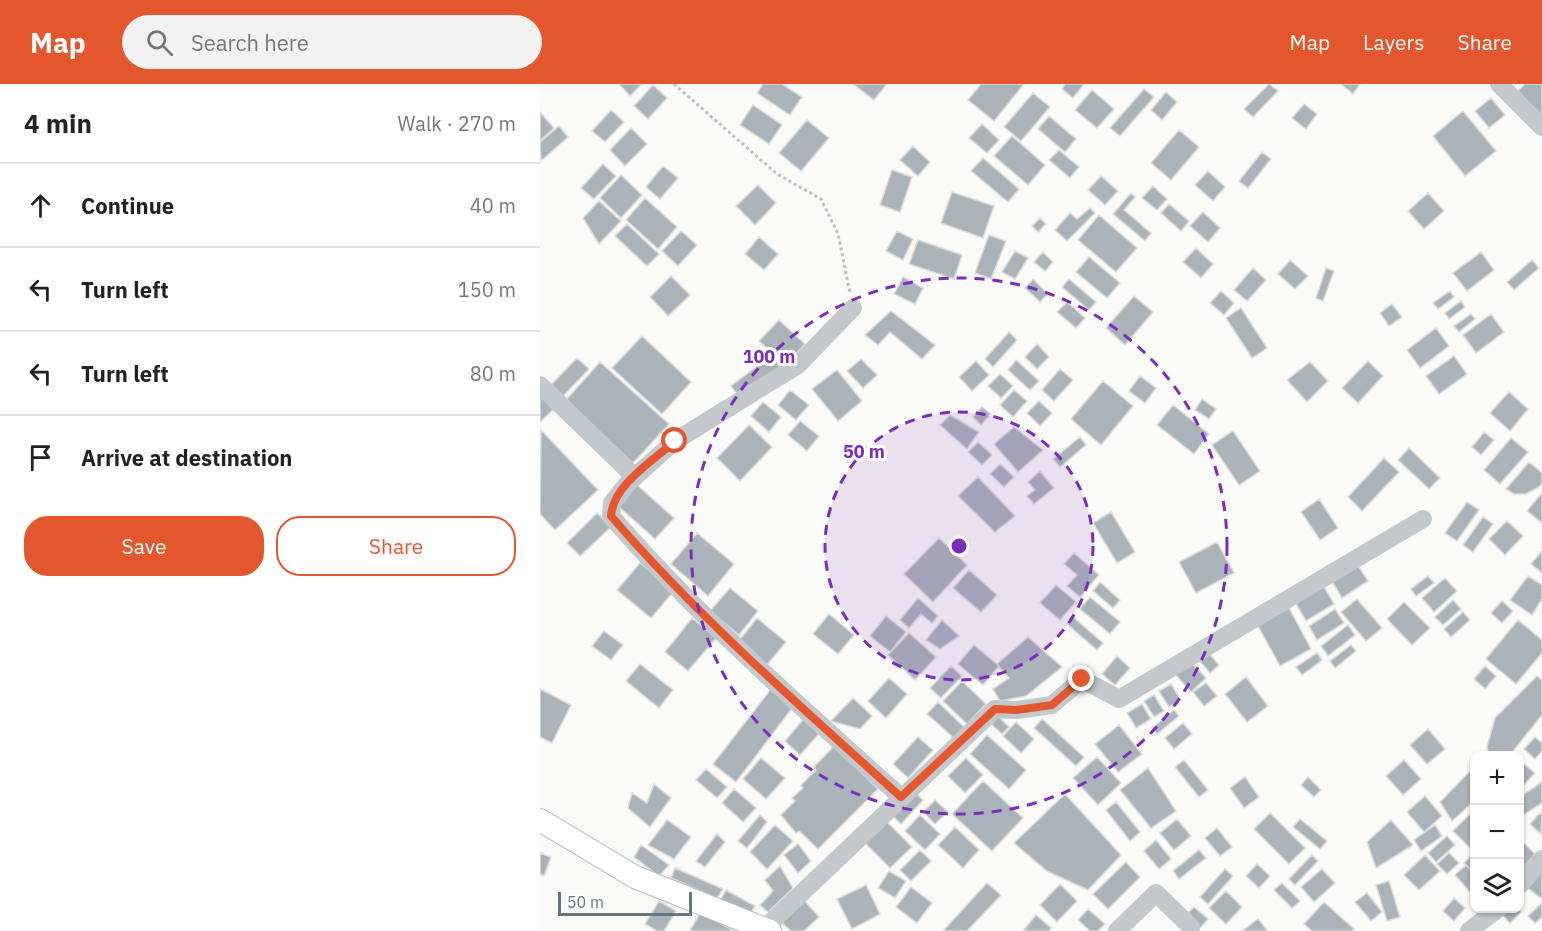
<!DOCTYPE html>
<meta charset="utf-8">
<style>
body{margin:0;font-family:"IBM Plex Sans",sans-serif;background:#f2f2f2;color:#222}
.controls{position:absolute;right:18px;bottom:18px;display:grid;overflow:hidden;border-radius:12px;box-shadow:0 2px 4px #0004}
.controls button{width:54px;height:54px;display:grid;place-items:center;padding:0;border:0;border-bottom:2px solid #e0e0e0;background:#fff;color:#222;font:30px sans-serif}
.scale{position:absolute;left:18px;bottom:15px;width:134px;box-sizing:border-box;padding-left:6px;border:3px solid #657683;border-top:0;font-size:16px;line-height:21px;white-space:nowrap;color:#657683;-webkit-text-stroke:4px #fff;paint-order:stroke}
.stop{position:absolute;width:18px;height:18px;margin:-14px;border:4px solid #e4572e;border-radius:50%;background:#fff}
.stop.end{background:#e4572e;border-color:#fff;box-shadow:0 2px 6px #0008}
.list{margin:0;padding:0;list-style:none}
h2{display:flex;justify-content:space-between;align-items:center;height:78px;margin:0;padding:0 24px;font-size:26px}
h2 small{font-size:20px;font-weight:400;color:#767676}
.list li{display:grid;grid-template-columns:39px 1fr auto;gap:18px;align-items:center;box-sizing:border-box;height:84px;padding:0 24px;border-top:2px solid #e0e0e0}
.list b{display:block;font-size:22px;white-space:nowrap}
.list em{font-size:20px;font-style:normal;color:#767676}
.actions{display:flex;gap:12px;padding:18px 24px}
.actions a{flex:1;padding:14px 0;border:2px solid #e4572e;border-radius:24px;text-align:center;font-size:21px;color:#e4572e}
.actions .main{background:#e4572e;color:#fff}
.icon{flex:none;width:33px;height:33px;fill:none;stroke:currentColor;stroke-width:2;stroke-linecap:round;stroke-linejoin:round}
.map{position:relative;flex:none;width:1002px;height:847px;overflow:hidden}
header{display:flex;align-items:center;gap:36px;box-sizing:border-box;height:84px;padding:0 30px;background:#e4572e;color:#fff}
header strong{font-size:28px}
nav{display:flex;gap:33px;margin-inline-start:auto;font-size:21px}
.search{width:420px;height:54px;background:#f2f2f2;display:flex;align-items:center;gap:15px;box-sizing:border-box;padding:0 21px;border-radius:33px;color:#767676;font-size:22px}
main{display:flex}
aside{flex:1;background:#fff}
.map>svg:first-child{display:block}
.building{fill:#aab3b9;stroke:#dcdcda;stroke-width:1.5}
.lines{fill:none;stroke-linecap:round;stroke-linejoin:round}
.major-casing{stroke:#b5babe;stroke-width:24}
.path{stroke:#bbbfc2;stroke-width:3;stroke-dasharray:3 3;stroke-linecap:butt}
.minor{stroke:#c3c8cc;stroke-width:18}
.major{stroke:#fff;stroke-width:22}
.route{stroke:#e4572e;stroke-width:8}
.ring{fill:none;stroke:#7b2cbf;stroke-width:3;stroke-dasharray:10 8}
.centre{fill:#7b2cbf;stroke:#fff;stroke-width:3}
.ring-label{font-size:18px;text-anchor:middle;font-weight:bold;fill:#7b2cbf;stroke:#fff;stroke-width:6;stroke-linejoin:round;paint-order:stroke}
</style>
<header>
<strong>Map</strong>
<div class="search"><svg class="icon" aria-label="search" viewBox="0 0 24 24"><circle cx="10" cy="10" r="6"/><path d="M15 15l6 6"/></svg>Search here</div>
<nav><a>Map</a><a>Layers</a><a>Share</a></nav>
</header>
<main>
<aside>
<h2>4 min<small>Walk · 270 m</small></h2>
<ul class="list">
<li><svg class="icon" aria-label="ahead" viewBox="0 0 24 24"><path d="M12 20V5M6 11l6-6 6 6"/></svg><div><b>Continue</b></div><em>40 m</em></li>
<li><svg class="icon" aria-label="left" viewBox="0 0 24 24"><path d="M17 20v-9H6M10 6l-5 5 5 5"/></svg><div><b>Turn left</b></div><em>150 m</em></li>
<li><svg class="icon" aria-label="left" viewBox="0 0 24 24"><path d="M17 20v-9H6M10 6l-5 5 5 5"/></svg><div><b>Turn left</b></div><em>80 m</em></li>
<li><svg class="icon" aria-label="arrive" viewBox="0 0 24 24"><path d="M6 21V4h12l-3 4 3 4H6"/></svg><div><b>Arrive at destination</b></div></li>
</ul>
<div class="actions"><a class="main">Save</a><a>Share</a></div>
</aside>
<div class="map">
<svg width="1002" height="847" viewBox="0 0 1002 847">
<rect width="100%" height="100%" fill="#fafaf8"/>
<!-- building -->
<path class="building" d="M79,0H102L90,12Z
M223,0H242L262,13L250,31L217,9Z
M313,0H347L334,16Z
M441,0H484L454,37L428,16Z
M525,0H544L533,14L522,5Z
M729,0L738,7L713,33L704,25Z
M801,0H820L813,10Z
M985,0H1002V29L999,32L977,8Z
M113,1L127,14L108,35L94,22Z
M604,5L614,13L580,52L570,44Z
M552,6L574,25L557,44L535,26Z
M626,8L637,18L622,36L611,26Z
M493,9L510,23L481,57L464,43Z
M951,14L965,31L949,44L935,27Z
M764,20L777,30L766,45L752,34Z
M213,21L242,41L229,60L200,41Z
M71,26L84,38L65,58L52,47Z
M923,27L956,67L925,92L893,52Z
M0,28L14,44L0,57Z
M509,32L536,55L525,68L498,45Z
M267,36L289,54L261,87L239,69Z
M442,40L459,56L447,69L429,54Z
M19,42L28,53L1,77L0,58Z
M91,44L107,60L85,82L70,66Z
M639,46L659,63L631,96L611,79Z
M472,52L505,81L488,101L454,72Z
M373,62L390,78L378,92L360,76Z
M519,66L539,83L530,94L509,76Z
M722,68L731,75L708,104L699,97Z
M443,74L479,105L468,118L431,87Z
M63,80L76,92L54,115L41,104Z
M123,82L138,94L120,115L106,103Z
M352,86L372,93L360,128L340,121Z
M668,87L685,103L673,117L655,101Z
M81,91L102,111L81,134L60,114Z
M561,92L578,107L565,121L548,106Z
M218,101L236,119L215,141L196,122Z
M613,102L627,115L617,126L602,114Z
M412,108L454,122L443,154L401,139Z
M591,109L595,113L584,126L611,149L605,157L573,130Z
M888,109L904,127L884,145L868,127Z
M105,114L137,143L118,165L86,136Z
M59,117L81,137L59,160L43,134Z
M629,120L649,137L641,147L621,129Z
M550,124L555,129L527,157L515,146L530,129L537,135Z
M663,128L680,144L668,158L650,142Z
M559,131L597,164L576,188L538,156Z
M500,134L506,140L498,148L492,142Z
M87,140L119,170L107,182L75,152Z
M141,147L157,161L138,182L122,167Z
M357,147L373,155L363,176L346,167Z
M449,151L466,157L451,195L435,189Z
M219,153L238,170L224,186L205,170Z
M378,156L422,171L414,195L369,180Z
M656,164L673,180L661,194L643,178Z
M475,167L488,174L475,195L462,188Z
M503,168L513,178L505,187L494,178Z
M941,168L954,186L927,207L913,189Z
M549,173L580,199L567,214L536,188Z
M750,176L768,192L755,205L738,190Z
M992,176L999,184L974,206L967,198Z
M713,184L726,196L707,217L694,206Z
M786,184L794,187L783,217L776,214Z
M131,192L150,211L128,232L110,213Z
M363,193L383,204L375,220L354,210Z
M493,195L508,210L500,218L485,204Z
M529,195L556,218L549,226L522,203Z
M681,207L694,219L684,231L670,219Z
M910,207L914,213L898,225L893,219Z
M594,212L613,228L585,261L566,244Z
M921,217L925,223L909,235L905,229Z
M527,218L545,234L536,244L517,228Z
M852,220L862,233L849,242L840,229Z
M701,224L727,264L712,274L686,234Z
M351,227L395,261L382,275L350,248L338,261L325,251Z
M931,230L935,235L919,248L914,242Z
M951,230L964,248L936,269L923,251Z
M239,236L265,260L246,281L219,257Z
M896,244L909,262L880,284L867,266Z
M469,248L477,256L453,283L445,275Z
M102,252L151,298L122,330L72,284Z
M497,260L509,273L497,285L485,273Z
M232,271L242,285L202,316L191,302Z
M914,272L927,290L899,310L886,292Z
M37,274L49,285L23,312L11,301Z
M321,275L337,291L323,304L307,287Z
M476,276L499,297L490,306L468,286Z
M436,277L449,291L432,307L419,293Z
M828,277L843,292L818,319L802,304Z
M60,278L129,340L93,379L25,317Z
M770,278L788,297L767,318L747,296Z
M520,285L533,296L514,317L502,306Z
M297,286L322,317L298,337L272,305Z
M460,290L473,302L461,314L448,302Z
M600,292L616,304L605,319L589,307Z
M563,297L593,322L561,361L531,335Z
M250,306L269,321L256,336L238,321Z
M474,306L487,317L473,333L460,321Z
M969,308L988,325L970,347L950,329Z
M0,309L15,324L0,338Z
M662,315L676,325L669,335L655,326Z
M499,317L512,329L500,342L487,329Z
M223,318L241,333L229,348L211,332Z
M633,321L669,350L654,370L617,341Z
M442,323L451,330L441,341L433,333Z
M410,331L439,348L427,365L400,341Z
M260,337L279,352L267,367L248,351Z
M209,341L232,363L200,397L177,374Z
M474,343L503,366L478,388L454,360Z
M1,346L58,406L15,446L0,430Z
M693,347L720,387L699,401L672,361Z
M944,348L954,356L941,371L932,363Z
M540,353L546,361L520,383L513,375Z
M971,354L988,368L960,400L944,386Z
M438,358L452,371L442,381L428,368Z
M869,364L900,394L889,405L858,376Z
M844,374L859,388L822,427L808,413Z
M989,378L1002,389V400L999,403L986,410H974L966,405Z
M460,380L474,393L464,403L450,390Z
M500,387L514,404L494,420L487,412L495,406L488,398Z
M438,393L475,432L455,448L418,412Z
M97,401L134,434L115,455L78,422Z
M1001,410L1002,411V439L987,427Z
M779,415L798,444L780,456L761,428Z
M927,418L939,426L917,457L905,449Z
M571,428L595,468L577,479L553,439Z
M57,429L71,443L40,472L27,459Z
M943,433L953,440L933,468L923,461Z
M967,437L983,452L965,471L949,455Z
M157,449L194,480L168,512L131,480Z
M399,454L427,481L393,518L364,490Z
M677,458L694,489L656,509L639,478Z
M1002,467V489L991,480Z
M534,469L559,491L540,513L527,502L537,491L524,480Z
M100,479L134,507L111,534L77,506Z
M817,480L828,497L802,514L791,496Z
M429,486L457,511L441,528L413,504Z
M888,492L894,499L876,512L871,505Z
M988,492L1002,501V515L992,531L970,516Z
M905,494L917,507L894,528L882,514Z
M560,498L580,516L573,524L553,507Z
M516,501L536,518L520,536L500,519Z
M783,501L794,520L766,537L755,518Z
M190,504L218,527L199,551L170,527Z
M550,513L580,538L570,550L540,525Z
M378,514L398,532L392,539L381,530L369,544L360,536Z
M817,515L842,544L826,557L801,528Z
M913,516L921,525L903,541L895,533Z
M962,517L973,527L962,539L951,529Z
M864,518L890,544L872,561L847,535Z
M749,524L771,565L740,582L718,542Z
M795,525L804,539L777,556L769,542Z
M923,528L930,536L911,553L904,545Z
M289,530L314,551L298,570L273,550Z
M346,532L366,548L350,568L330,552Z
M533,533L563,559L557,566L527,540Z
M152,534L176,554L148,587L125,568Z
M217,534L246,558L226,582L198,558Z
M402,536L419,552L400,565L386,556Z
M978,536L1002,556V569L976,600L946,575Z
M808,541L815,551L788,572L781,562Z
M64,547L83,561L71,576L52,562Z
M369,549L396,573L375,596L348,571Z
M488,553L522,583L486,612L460,617L453,605L469,594L457,580Z
M434,561L459,582L443,601L418,580Z
M811,561L816,567L795,584L790,577Z
M666,566L679,581L670,589L657,574Z
M777,569L782,576L762,591L756,583Z
M577,572L590,584L575,601L562,590Z
M649,576L666,594L651,608L634,589Z
M100,580L133,606L119,624L86,597Z
M411,582L422,592L401,614L390,604Z
M945,582L956,592L945,605L934,595Z
M997,592L1002,596V631L969,672H949L947,663L955,634Z
M706,593L728,622L707,638L685,610Z
M349,594L367,610L346,634L328,617Z
M422,597L446,620L427,640L403,617Z
M666,599L677,612L664,622L653,608Z
M631,600L641,616L629,623L619,607Z
M0,605L31,621L12,659L0,653Z
M231,605L253,623L196,698L173,680Z
M614,611L624,627L614,633L604,617Z
M313,614L332,632L320,645L291,637Z
M398,618L424,643L414,654L387,630Z
M602,620L611,635L596,644L587,629Z
M634,626L639,632L617,650L612,644Z
M268,630L284,644L260,671L245,657Z
M456,630L469,643L462,650L449,638Z
M502,635L544,673L536,682L494,644Z
M476,638L494,655L481,669L463,652Z
M643,639L652,650L634,665L625,654Z
M579,641L602,670L578,688L555,660Z
M888,645L905,665L887,680L870,661Z
M447,651L486,686L469,705L430,670Z
M378,653L393,666L368,694L353,680Z
M995,653L1002,659V667L995,675L984,665Z
M294,662L338,705L278,765L259,747L256,749L241,731L255,717L252,714L263,704L261,701L276,686L274,683Z
M557,673L581,699L558,721L533,694Z
M221,674L245,694L226,715L203,695Z
M426,674L443,691L425,709L408,692Z
M644,676L668,706L659,713L635,683Z
M864,676L881,695L863,711L846,692Z
M980,677L995,689L980,705Z
M934,683V717L912,737L900,718Z
M608,684L636,727L611,744L580,706Z
M166,685L187,703L177,714L156,696Z
M705,693L719,713L704,724L690,704Z
M768,693L781,706L774,713L761,701Z
M443,697L483,734L452,767L412,730Z
M1002,698V719L982,732L980,713Z
M114,700L131,714L110,743L88,724L92,709L107,719Z
M194,705L216,724L203,738L182,719Z
M375,709L383,716L361,740L353,732Z
M525,710L581,771L548,806L507,787L474,759Z
M885,712L902,732L884,748L867,728Z
M395,716L408,728L395,740L383,728Z
M576,718L600,748L590,757L566,726Z
M934,726V760L930,764L913,747Z
M730,729L765,764L749,780L714,745Z
M1000,729L1002,731L1001,750L990,740Z
M220,731L227,738L207,764L198,757Z
M380,731L400,750L385,766L365,747Z
M637,735L651,752L634,766L620,749Z
M760,735L787,757L780,765L753,743Z
M127,736L151,753L134,775L108,761Z
M851,736L873,761L836,784L827,758Z
M346,737L372,763L350,784L324,758Z
M235,741L253,757L227,785L210,768Z
M895,741L902,752L881,767L874,756Z
M415,743L439,766L423,784L398,761Z
M677,744L692,763L680,772L665,754Z
M177,750L185,758L165,783L156,777Z
M907,752L915,761L896,778L888,769Z
M980,755L995,770L981,786L980,785Z
M616,756L631,775L619,785L604,767Z
M258,760L271,777L258,789L244,771Z
M101,761L129,781L119,792L94,773Z
M380,766L391,777L371,797L360,786Z
M659,766L666,774L639,795L633,787Z
M0,769L11,773L4,792L0,790Z
M909,769L919,779L907,790L897,780Z
M934,769V789L924,779Z
M772,771L778,777L755,801L749,795Z
M885,771L900,787L879,806L864,791Z
M586,778L600,793L568,825L553,810Z
M717,780L730,792L719,804L706,792Z
M926,781L934,790V813L915,791Z
M240,782L253,804L228,828L220,821L233,807L225,796Z
M135,784L183,805L177,814L131,794Z
M685,785L693,792L668,820L660,813Z
M782,785L795,799L774,818L761,803Z
M1002,785V812L1001,814L988,804Z
M349,787L366,797L355,814L338,804Z
M849,797L860,833L847,837L836,801Z
M447,799L461,811L427,847H403Z
M742,799L760,817L752,824L734,806Z
M520,800L537,817L517,838L500,821Z
M326,801L340,830L312,845L297,815Z
M371,803L392,819L377,839L356,823Z
M186,806L215,822L210,830L180,817Z
M686,807L702,823L686,840L669,824Z
M827,809L842,828L831,837L815,818Z
M262,814L279,833L264,847H251L242,839Z
M914,814L925,824L914,837L903,827Z
M119,817L136,827L124,847H117L105,840Z
M784,818L814,845L812,847H772L764,840Z
M1002,819V833L995,839L988,832Z
M654,823L668,835L659,845L645,832Z
M963,824H978L981,828L970,839L959,828Z
M548,825L565,840L558,847H550L538,836Z
M160,829L195,847H150Z
M496,831L511,844L509,847H483Z
M718,835L728,847H702Z"/>
<g class="lines">
<!-- major casing -->
<g class="major-casing">
<path id="major" d="M0,736L95,793L230,847"/>
</g>
<!-- path -->
<path class="path" d="M134,0L237,90L281,115L298,150L310,209"/>
<!-- minor -->
<path class="minor" d="M959,0L1002,43
M313,224L258,281L135,357L89,398L72,419L71,432C159,534 261,623 361,713
M0,301L95,393
M980,801L1002,775
M226,843L455,625L476,626L512,621L542,595L579,615L883,435
M577,847L616,809L651,843
M929,847L959,824"/>
<!-- major -->
<use href="#major" class="major"/>
</g>
<g class="lines">
<!-- route -->
<path class="route" d="M135,357C113,377 73,401 71,432C159,534 261,623 361,713L455,625L476,626L512,621L542,595"/>
</g>
<!-- distance rings -->
<circle cx="419" cy="462" r="134" fill="#7b2cbf" fill-opacity=".12"/>
<g class="ring">
<circle cx="419" cy="462" r="134"/>
<circle cx="419" cy="462" r="268"/>
</g>
<circle cx="419" cy="462" r="9" class="centre"/>
<g class="ring-label">
<text x="229" y="279">100 m</text>
<text x="324" y="374">50 m</text>
</g>
</svg>
<div class="controls">
<button>+</button>
<button>−</button>
<button><svg class="icon" aria-label="layers" viewBox="0 0 24 24"><path d="M12 4l9 5-9 5-9-5zM3 14l9 5 9-5"/></svg></button>
</div>
<div class="scale">50 m</div>
<div class="stop" style="left:135px;top:357px"></div>
<div class="stop end" style="left:542px;top:595px"></div>
</div>
</main>
